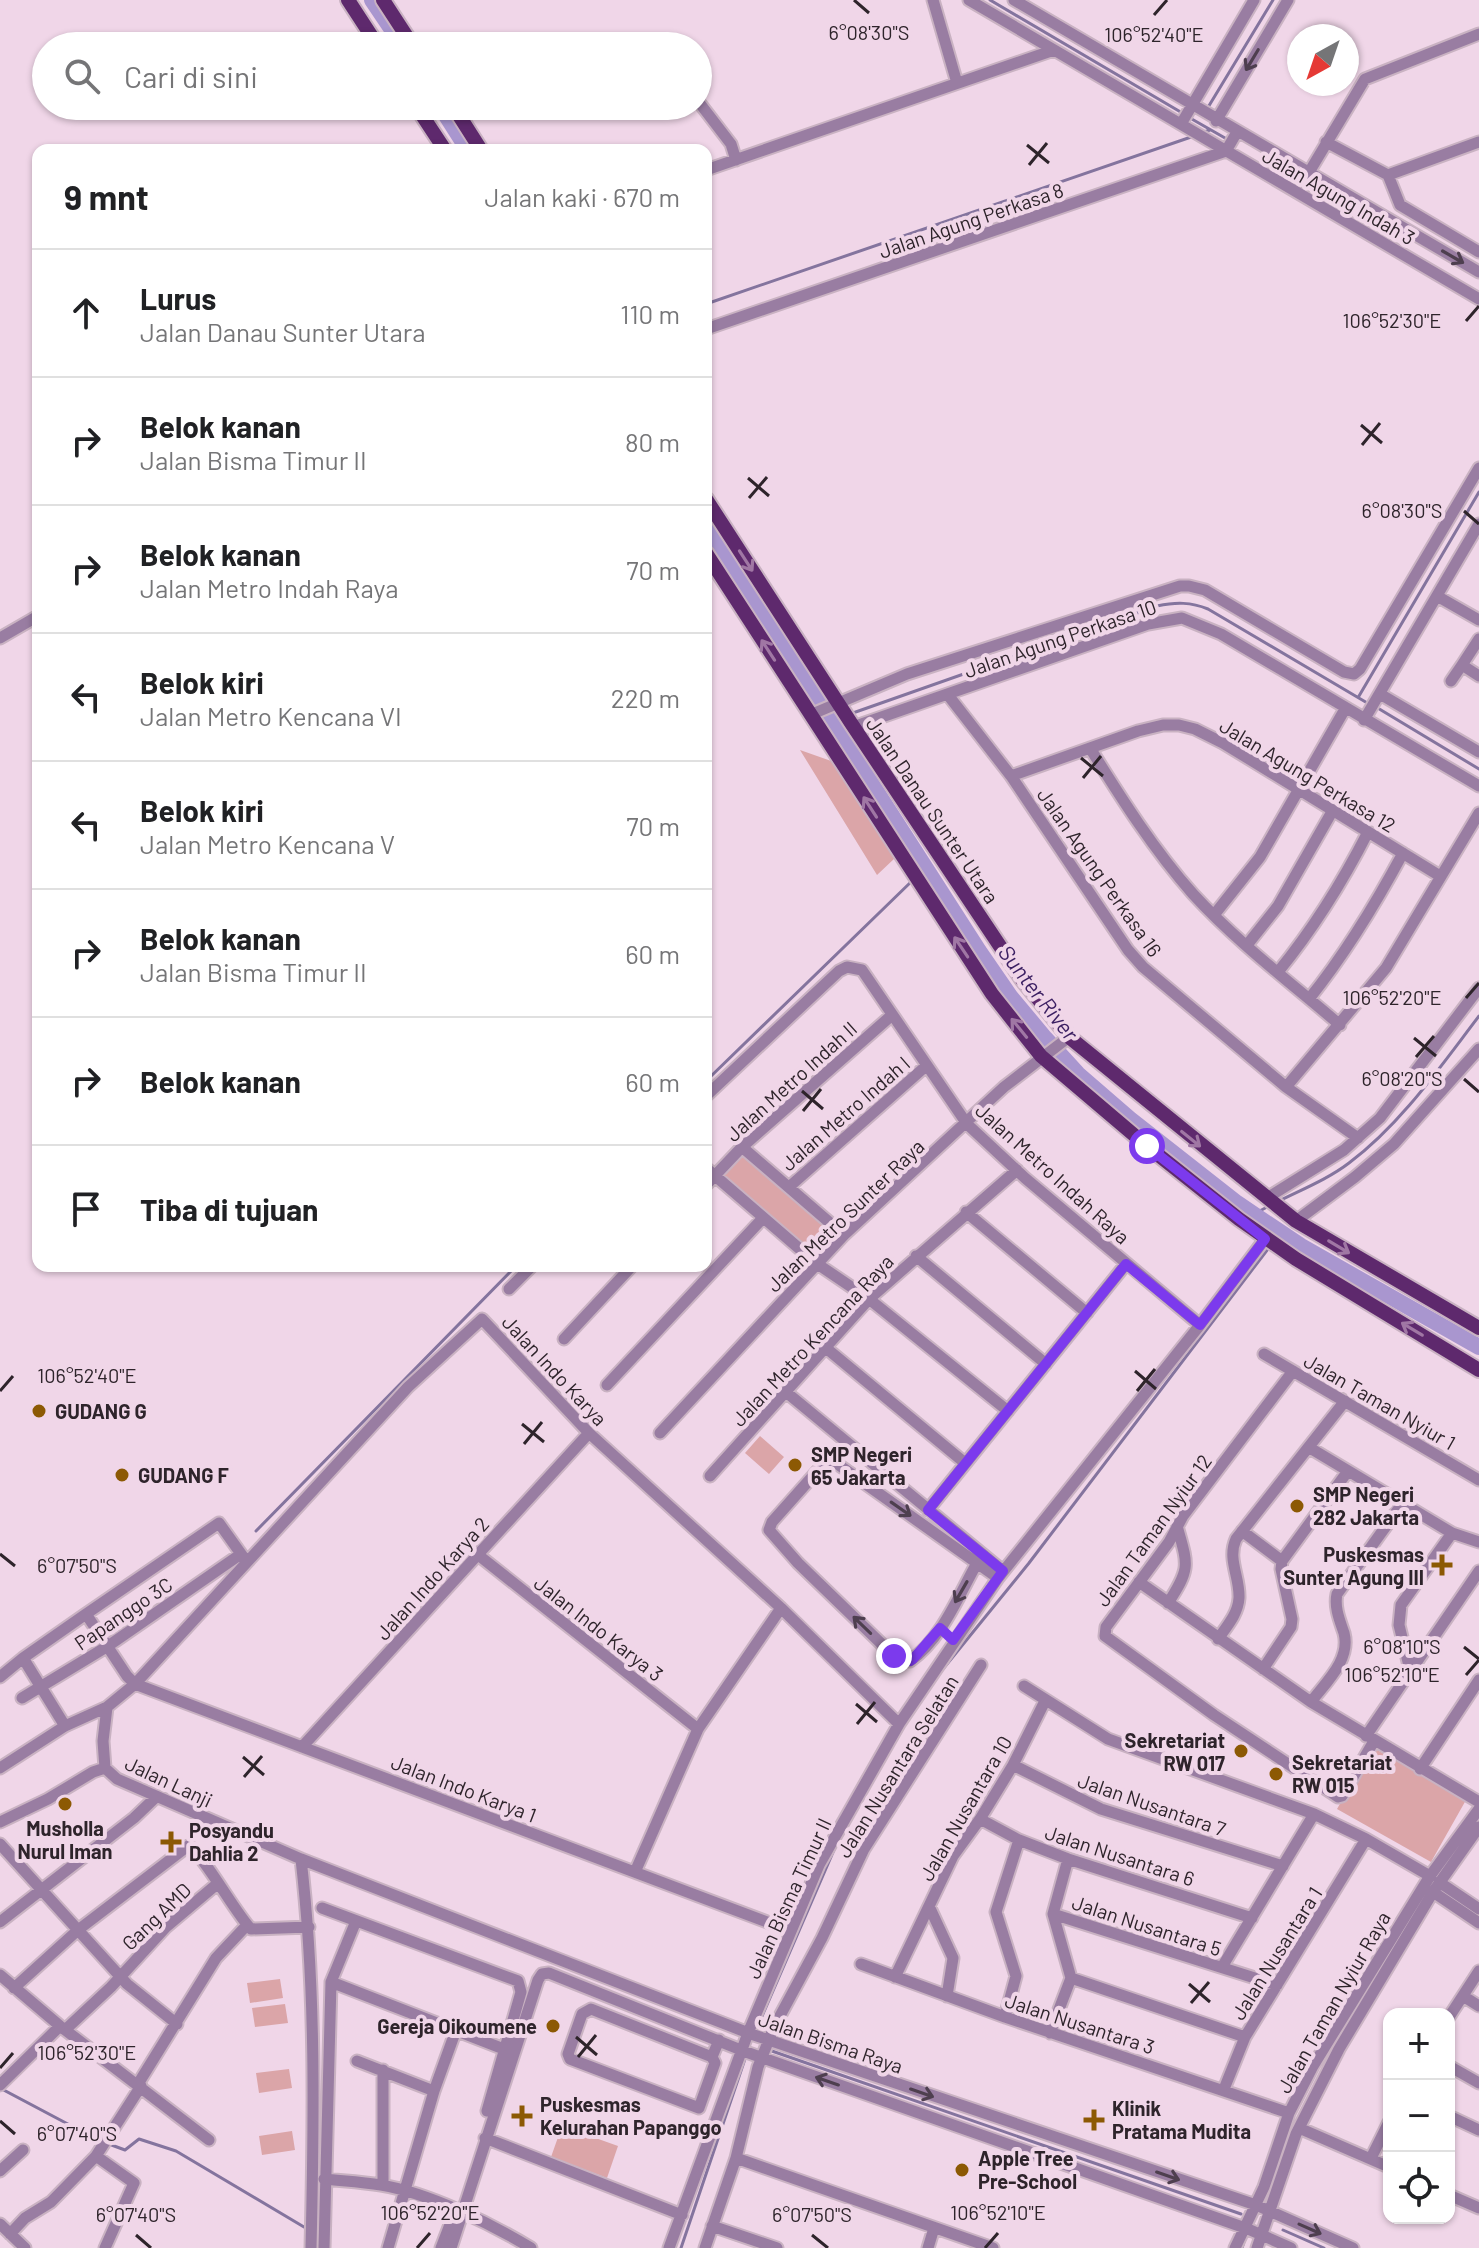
<!DOCTYPE html>
<html lang="id">
<meta charset="utf-8">
<style>
body{margin:0;font-family:Barlow,sans-serif;background:#f2f2f2;color:#202124}
.controls{position:absolute;right:24px;bottom:24px;display:grid;overflow:hidden;border-radius:16px;box-shadow:0 2px 6px #0004}
.controls button{width:72px;height:72px;display:grid;place-items:center;padding:0;border:0;border-bottom:2px solid #e0e0e0;background:#fff;color:#202124;font:40px sans-serif}
.compass{position:absolute;left:1287px;top:24px;width:72px;height:72px;border-radius:50%;background:#fff;box-shadow:0 2px 6px #0004;rotate:220deg}
.stop{position:absolute;width:24px;height:24px;margin:-18px;border:6px solid #7c3aed;border-radius:50%;background:#fff}
.stop.end{background:#7c3aed;border-color:#fff;box-shadow:0 2px 8px #0008}
.list{margin:0;padding:0;list-style:none}
h2{display:flex;justify-content:space-between;align-items:center;height:104px;margin:0;padding:0 32px;font-size:34px}
h2 small{font-size:26px;font-weight:400;color:#757577}
.list li{display:grid;grid-template-columns:52px 1fr auto;gap:24px;align-items:center;box-sizing:border-box;height:128px;padding:0 32px;border-top:2px solid #e0e0e0}
.list b{display:block;font-size:30px;white-space:nowrap}
.list p{margin:0;font-size:26px;white-space:nowrap;color:#757577}
.list em{font-size:26px;font-style:normal;color:#757577}
.icon{flex:none;width:44px;height:44px;fill:none;stroke:currentColor;stroke-width:2;stroke-linecap:round;stroke-linejoin:round}
.map{position:relative;flex:none;width:1479px;height:2248px;overflow:hidden}
.search{position:absolute;background:#fff;box-shadow:0 2px 6px #0004;left:32px;top:32px;width:680px;height:88px;display:flex;align-items:center;gap:20px;box-sizing:border-box;padding:0 28px;border-radius:44px;color:#757577;font-size:30px}
.panel{position:absolute;background:#fff;box-shadow:0 2px 6px #0004;left:32px;top:144px;width:680px;height:1128px;border-radius:16px}
.map>svg:first-child{display:block}
.green{fill:#dba5a8}
.lines{fill:none;stroke-linecap:round;stroke-linejoin:round}
.stream{stroke:#84749e;stroke-width:3}
.river{stroke:#a996cf;stroke-width:16}
.minor-casing{stroke:#c9b2c2;stroke-width:15}
.major-casing{stroke:#c9b2c2;stroke-width:18}
.minor{stroke:#997da2;stroke-width:11}
.major{stroke:#5e296d;stroke-width:14}
.oneway{stroke:#4e3f4f}
.oneway2{stroke:#a077a4}
.route{stroke:#7c3aed;stroke-width:10}
.ticks{fill:none;stroke:#2e242b;stroke-width:3}
.poi-dot{fill:#8c5904;stroke:#f0d6e8;stroke-width:3}
.labels{text-anchor:middle;dominant-baseline:central;stroke-width:8;stroke-linejoin:round;paint-order:stroke}
.street-label{font-size:20px;fill:#2e242b;stroke:#f0d6e8}
.poi-label{font-size:20px;font-weight:bold;fill:#2e242b;stroke:#f0d6e8;text-anchor:start}
.water-label{font-size:22px;font-style:italic;fill:#3b1f62;stroke:#f0d6e8}
.ticks-label{font-size:20px;text-anchor:middle;fill:#2e242b;stroke:#f0d6e8;stroke-width:8;stroke-linejoin:round;paint-order:stroke}
</style>
<div class="map">
<svg width="1479" height="2248" viewBox="0 0 1479 2248">
<rect width="100%" height="100%" fill="#f0d6e8"/>
<!-- green -->
<path class="green" d="M829,721L923,868L916,873L819,727Z
M800,750L834,762L895,858L877,875Z
M742,1151L832,1229L810,1255L720,1176Z
M760,1436L784,1457L769,1474L745,1453Z
M1372,1747L1466,1800L1431,1862L1337,1809Z
M280,1979L283,1998L250,2003L247,1983Z
M285,2004L288,2023L255,2027L252,2008Z
M289,2069L292,2088L259,2093L256,2073Z
M562,2126L618,2146L607,2178L551,2157Z
M292,2131L295,2150L262,2155L259,2136Z"/>
<g class="lines">
<!-- stream -->
<path class="stream" d="M990,0L1184,114
M1207,109L1273,0
M1190,118L1225,138
M1201,133L1210,130
M706,304L1194,136
M1359,696L1479,492
M1376,707L1479,769
M850,714L1157,606C1176,602 1191,602 1208,609L1369,704
M830,721L843,716
M706,1081L913,880
M1279,1201C1303,1189 1328,1179 1349,1163C1401,1124 1440,1067 1479,1016
M1254,1214L1269,1206
M256,1531L516,1266
M943,1669L1029,1563L1271,1245
M756,2030L834,1850
M769,2050L1241,2214
M0,2088L98,2140L125,2150L139,2139L176,2151L304,2227
M1283,2230L1324,2248
M681,2248L746,2056
M1242,2248L1246,2236"/>
<!-- river -->
<path class="river" d="M372,0L403,46
M440,106L468,150
M706,526L979,951L1010,996L1045,1038L1078,1074L1130,1119L1237,1203L1301,1246L1479,1347"/>
<!-- minor casing -->
<g class="minor-casing">
<path id="minor" d="M933,0L957,83
M969,0L1479,299
M1014,0L1479,272
M698,101L731,144L736,160
M1216,121L1288,0
M1181,124L1254,0
M1326,142L1388,175L1400,205L1479,252
M706,170L1054,50
M1308,174L1365,79L1479,34
M1388,175L1479,142
M706,329L1226,151L1237,132
M1437,596L1479,620
M0,638L38,616
M1479,639L1462,665L1479,676
M1451,681L1462,665
M1380,694L1479,752
M948,695L1011,776L1128,950L1143,967L1286,1087L1358,1138
M810,715L907,674L1180,586H1189L1205,590L1344,672L1354,674L1360,669L1479,468
M1364,720L1479,524
M853,727L1148,624L1182,618L1221,634L1479,786
M1090,748C1121,798 1154,850 1193,894C1237,942 1291,983 1340,1025
M1011,776L1138,731L1163,725H1179L1195,729L1223,743L1440,876
M1214,915L1260,857L1345,709
M1247,945L1278,906L1333,810
M1278,972C1314,928 1342,883 1368,832
M1309,999C1346,953 1375,905 1403,853
M1286,1087L1386,968L1479,813
M706,1096L839,971L847,967L862,970L967,1124L1025,1178L1200,1325
M742,1147L844,1235
M706,1168L816,1263L869,1299L1008,1411
M706,1185L742,1147L892,1015
M789,1187L926,1066
M1267,1198L1344,1150L1380,1118L1479,988
M966,1212L1087,1313
M1296,1221L1355,1177L1394,1144L1479,1049
M916,1256L1046,1364
M509,1289L532,1266
M564,1339L632,1266
M826,1348L965,1463
M1264,1354L1479,1480
M1293,1371L1183,1516L1169,1542L1106,1627L1105,1636L1214,1715L1338,1797L1342,1796L1374,1741
M607,1385L763,1218
M786,1392L1003,1571
M660,1433L844,1235L1004,1087L1069,1037
M1310,1448L1452,1533L1479,1542
M710,1476L869,1299L1017,1170
M928,1510L1126,1264
M1242,1531L1282,1561
M477,1554L698,1729
M977,1563C959,1595 941,1640 910,1661L894,1656L798,1563L769,1530L772,1522L829,1458L998,1578
M1139,1582L1311,1702L1479,1802
M1168,1603C1191,1568 1188,1565 1177,1526
M86,1614L219,1523L244,1558
M1218,1639C1227,1626 1238,1614 1239,1598C1240,1577 1227,1559 1236,1539L1345,1401
M1263,1669L1291,1627L1292,1619L1281,1569L1282,1561L1348,1471
M1410,1670L1399,1625L1401,1605L1452,1533
M0,1677L23,1658
M1024,1686L1108,1739L1314,1814L1366,1839L1430,1876
M22,1698L108,1646L241,1554
M1311,1702C1326,1682 1351,1660 1344,1633C1340,1621 1334,1607 1337,1594L1402,1504
M107,1707L103,1741L105,1768L117,1779L301,1859L751,2034L1256,2205L1353,2248
M65,1726L23,1658L86,1614L127,1676L135,1684L791,1931
M1366,1736L1479,1571
M302,1747L589,1433
M1013,1765L1101,1809L1283,1866
M0,1768L65,1726L107,1707L135,1684L408,1387L482,1319L589,1433L781,1608L899,1724
M1420,1769L1479,1680
M980,1819L1019,1840L1068,1859L1252,1918
M0,1822L48,1799L93,1772L105,1768
M0,1844L127,1984L177,2024
M301,1859C316,1988 314,2118 311,2248
M635,1872L698,1729L781,1608
M1439,1882L1479,1909
M1433,1892L1479,1923
M929,1906L953,1958L947,1996
M322,1908L518,1981L521,1992L487,2111
M1053,1914L1277,1985
M0,1922L134,1818L156,1797
M861,1964L1005,2017L1289,2113
M1222,1967L1314,1814
M0,1975L60,2026L209,2140
M895,1977L953,1856L980,1819L1013,1765L1045,1701
M1071,1978L1245,2037
M331,1982L509,2051
M14,1988L78,1930L188,1846C201,1850 235,1913 251,1929L309,1927
M1463,1996L1479,2006
M1005,2017L1016,1976L996,1912L1019,1840
M1449,2017L1479,1971
M65,2030L111,1987L166,1927L217,1884
M1050,2033L1071,1978L1053,1914L1068,1859
M712,2057L591,2009L582,2014L568,2054L570,2059L699,2108L715,2063L712,2057L719,2040
M357,2061L434,2091
M1449,2066L1479,2083
M138,2084L216,1958L247,1925
M0,2085L60,2026
M1224,2089L1245,2037L1366,1839
M1449,2116L1479,2130
M1299,2128L1389,2167
M485,2138L682,2215
M96,2156L134,2183L105,2248
M736,2158L993,2248
M1371,2158L1389,2122
M0,2171L23,2150
M324,2179C343,2181 362,2182 381,2185C428,2193 490,2223 531,2248
M383,2185V2070
M1449,2195L1479,2208
M0,2224L25,2248
M712,2226L777,2248
M10,2234L25,2218L51,2202L96,2156L141,2086
M324,2248L331,1982L356,1921
M388,2248L434,2091L456,2030
M441,2248L451,2222
M451,2248L538,1980L542,1974L549,1973L746,2052L1248,2229L1291,2248
M669,2248L748,2033L819,1865L899,1724L998,1578L1200,1325L1265,1239
M705,2248L736,2158L758,2067L774,2027L822,1938L864,1849L981,1665
M928,2248L934,2228
M1235,2248L1264,2187L1289,2113L1313,2066L1430,1876L1479,1809
M1257,2248L1296,2134L1339,2049L1433,1892L1479,1827"/>
</g>
<!-- major casing -->
<g class="major-casing">
<path id="major" d="M348,0L378,46
M383,0L413,46
M416,106L445,150
M453,106L481,150
M706,499L851,723L1022,979L1069,1037L1296,1221L1479,1328
M706,553L992,994L1041,1056L1147,1146L1239,1219L1296,1259L1479,1370"/>
</g>
<!-- minor -->
<use href="#minor" class="minor"/>
<!-- major -->
<use href="#major" class="major"/>
</g>
<!-- one-way arrows -->
<defs><path id="oneway-shaft" d="M-6 0H5M1.5-3L5.5 0L1.5 3" fill="none" stroke-width="1.6" stroke-linecap="round" stroke-linejoin="round" transform="scale(2)"/></defs>
<g class="oneway">
<use href="#oneway-shaft" transform="translate(1252 60) rotate(121)"/>
<use href="#oneway-shaft" transform="translate(1453 257) rotate(30)"/>
<use href="#oneway-shaft" transform="translate(901 1509) rotate(35)"/>
<use href="#oneway-shaft" transform="translate(961 1592) rotate(120)"/>
<use href="#oneway-shaft" transform="translate(862 1625) rotate(-136)"/>
<use href="#oneway-shaft" transform="translate(827 2081) rotate(-161)"/>
<use href="#oneway-shaft" transform="translate(922 2093) rotate(19)"/>
<use href="#oneway-shaft" transform="translate(1168 2176) rotate(19)"/>
<use href="#oneway-shaft" transform="translate(1310 2229) rotate(24)"/>
</g>
<g class="oneway2">
<use href="#oneway-shaft" transform="translate(746 561) rotate(57)"/>
<use href="#oneway-shaft" transform="translate(768 650) rotate(-123)"/>
<use href="#oneway-shaft" transform="translate(870 807) rotate(-123)"/>
<use href="#oneway-shaft" transform="translate(961 947) rotate(-124)"/>
<use href="#oneway-shaft" transform="translate(1019 1028) rotate(-129)"/>
<use href="#oneway-shaft" transform="translate(1191 1139) rotate(39)"/>
<use href="#oneway-shaft" transform="translate(1339 1247) rotate(31)"/>
<use href="#oneway-shaft" transform="translate(1412 1329) rotate(-149)"/>
</g>
<g class="lines">
<!-- route -->
<path class="route" d="M894,1656L910,1661L913,1659L940,1628L953,1640L1003,1571L928,1510L1126,1264L1200,1325L1265,1239L1147,1146"/>
</g>
<!-- ticks -->
<path class="ticks" d="M854,0L869,13M1154,15L1167,0M1027,145L1049,163M1029,165L1047,143M1466,321L1479,306M1361,425L1382,443M1362,445L1380,423M748,478L769,496M749,498L767,477M1464,511L1479,524M1081,758L1103,776M1083,778L1101,756M1466,998L1479,983M1414,1038L1436,1056M1416,1057L1434,1036M1464,1079L1479,1092M802,1091L823,1109M803,1111L821,1089M1135,1371L1156,1389M0,1391L13,1376M1137,1391L1155,1369M522,1424L544,1442M524,1444L542,1422M0,1554L15,1566M1464,1647L1479,1659M1466,1675L1479,1660M856,1704L877,1722M857,1724L875,1702M243,1757L264,1775M244,1777L262,1756M1189,1984L1210,2002M1191,2003L1209,1982M576,2037L597,2055M578,2057L596,2035M0,2068L13,2053M0,2121L15,2134M136,2235L151,2248M812,2235L828,2248M417,2248L430,2233M985,2248L998,2233"/>
<!-- markers -->
<g class="poi-dot">
<circle cx="39" cy="1411" r="8"/>
<circle cx="795" cy="1465" r="8"/>
<circle cx="122" cy="1475" r="8"/>
<circle cx="1297" cy="1506" r="8"/>
<path d="M1438 1553h8v8h8v8h-8v8h-8v-8h-8v-8h8z"/>
<circle cx="1241" cy="1751" r="8"/>
<circle cx="1276" cy="1774" r="8"/>
<circle cx="65" cy="1804" r="8"/>
<path d="M167 1830h8v8h8v8h-8v8h-8v-8h-8v-8h8z"/>
<circle cx="553" cy="2026" r="8"/>
<path d="M518 2104h8v8h8v8h-8v8h-8v-8h-8v-8h8z"/>
<path d="M1090 2108h8v8h8v8h-8v8h-8v-8h-8v-8h8z"/>
<circle cx="962" cy="2170" r="8"/>
</g>
<g class="labels">
<!-- street labels -->
<g class="street-label">
<text transform="translate(1339 196) rotate(30)">Jalan Agung Indah 3</text>
<text transform="translate(971 220) rotate(-19)">Jalan Agung Perkasa 8</text>
<text transform="translate(1060 638) rotate(-19)">Jalan Agung Perkasa 10</text>
<text transform="translate(1308 775) rotate(31)">Jalan Agung Perkasa 12</text>
<text transform="translate(933 810) rotate(56)">Jalan Danau Sunter Utara</text>
<text transform="translate(1100 872) rotate(55)">Jalan Agung Perkasa 16</text>
<text transform="translate(791 1081) rotate(-42)">Jalan Metro Indah II</text>
<text transform="translate(845 1113) rotate(-41)">Jalan Metro Indah I</text>
<text transform="translate(1053 1173) rotate(42)">Jalan Metro Indah Raya</text>
<text transform="translate(845 1215) rotate(-44)">Jalan Metro Sunter Raya</text>
<text transform="translate(812 1340) rotate(-47)">Jalan Metro Kencana Raya</text>
<text transform="translate(555 1370) rotate(47)">Jalan Indo Karya</text>
<text transform="translate(1380 1401) rotate(30)">Jalan Taman Nyiur 1</text>
<text transform="translate(1153 1530) rotate(-54)">Jalan Taman Nyiur 12</text>
<text transform="translate(432 1578) rotate(-48)">Jalan Indo Karya 2</text>
<text transform="translate(123 1613) rotate(-34)">Papanggo 3C</text>
<text transform="translate(599 1628) rotate(38)">Jalan Indo Karya 3</text>
<text transform="translate(897 1766) rotate(-58)">Jalan Nusantara Selatan</text>
<text transform="translate(169 1781) rotate(25)">Jalan Lanji</text>
<text transform="translate(464 1788) rotate(21)">Jalan Indo Karya 1</text>
<text transform="translate(1152 1804) rotate(19)">Jalan Nusantara 7</text>
<text transform="translate(965 1808) rotate(-60)">Jalan Nusantara 10</text>
<text transform="translate(1120 1855) rotate(18)">Jalan Nusantara 6</text>
<text transform="translate(788 1898) rotate(-65)">Jalan Bisma Timur II</text>
<text transform="translate(156 1916) rotate(-44)">Gang AMD</text>
<text transform="translate(1147 1925) rotate(18)">Jalan Nusantara 5</text>
<text transform="translate(1276 1953) rotate(-58)">Jalan Nusantara 1</text>
<text transform="translate(1333 2002) rotate(-60)">Jalan Taman Nyiur Raya</text>
<text transform="translate(1080 2023) rotate(18)">Jalan Nusantara 3</text>
<text transform="translate(831 2042) rotate(19)">Jalan Bisma Raya</text>
</g>
<!-- poi labels -->
<g class="poi-label">
<text x="55" y="1411">GUDANG G</text>
<text x="811" y="1454">SMP Negeri<tspan x="811" dy="23">65 Jakarta</tspan></text>
<text x="138" y="1475">GUDANG F</text>
<text x="1313" y="1494">SMP Negeri<tspan x="1313" dy="23">282 Jakarta</tspan></text>
<text x="1424" y="1554" text-anchor="end">Puskesmas<tspan x="1424" dy="23">Sunter Agung III</tspan></text>
<text x="1225" y="1740" text-anchor="end">Sekretariat<tspan x="1225" dy="23">RW 017</tspan></text>
<text x="1292" y="1762">Sekretariat<tspan x="1292" dy="23">RW 015</tspan></text>
<text x="65" y="1828" text-anchor="middle">Musholla<tspan x="65" dy="23">Nurul Iman</tspan></text>
<text x="189" y="1830">Posyandu<tspan x="189" dy="23">Dahlia 2</tspan></text>
<text x="537" y="2026" text-anchor="end">Gereja Oikoumene</text>
<text x="540" y="2104">Puskesmas<tspan x="540" dy="23">Kelurahan Papanggo</tspan></text>
<text x="1112" y="2108">Klinik<tspan x="1112" dy="23">Pratama Mudita</tspan></text>
<text x="978" y="2158">Apple Tree<tspan x="978" dy="23">Pre-School</tspan></text>
</g>
<!-- water labels -->
<g class="water-label">
<text transform="translate(1039 992) rotate(52)">Sunter River</text>
</g>
</g>
<g class="ticks-label">
<text x="869" y="40">6°08'30"S</text>
<text x="1154" y="42">106°52'40"E</text>
<text x="1392" y="328">106°52'30"E</text>
<text x="1402" y="518">6°08'30"S</text>
<text x="1392" y="1005">106°52'20"E</text>
<text x="1402" y="1086">6°08'20"S</text>
<text x="87" y="1383">106°52'40"E</text>
<text x="77" y="1573">6°07'50"S</text>
<text x="1402" y="1654">6°08'10"S</text>
<text x="1392" y="1682">106°52'10"E</text>
<text x="87" y="2060">106°52'30"E</text>
<text x="77" y="2141">6°07'40"S</text>
<text x="430" y="2220">106°52'20"E</text>
<text x="998" y="2220">106°52'10"E</text>
<text x="136" y="2222">6°07'40"S</text>
<text x="812" y="2222">6°07'50"S</text>
</g>
</svg>
<div class="controls">
<button>+</button>
<button>−</button>
<button><svg class="icon" aria-label="locate" viewBox="0 0 24 24"><circle cx="12" cy="12" r="6"/><path d="M12 2v4M12 18v4M2 12h4M18 12h4"/></svg></button>
</div>
<svg class="compass" viewBox="-18 -18 36 36"><path d="M0-13l5 13h-10z" fill="#e53935"/><path d="M0 13l5-13h-10z" fill="#757577"/></svg>
<div class="stop" style="left:1147px;top:1146px"></div>
<div class="stop end" style="left:894px;top:1656px"></div>
<div class="search"><svg class="icon" aria-label="search" viewBox="0 0 24 24"><circle cx="10" cy="10" r="6"/><path d="M15 15l6 6"/></svg>Cari di sini</div>
<section class="panel">
<h2>9 mnt<small>Jalan kaki · 670 m</small></h2>
<ul class="list">
<li><svg class="icon" aria-label="ahead" viewBox="0 0 24 24"><path d="M12 20V5M6 11l6-6 6 6"/></svg><div><b>Lurus</b><p>Jalan Danau Sunter Utara</p></div><em>110 m</em></li>
<li><svg class="icon" aria-label="right" viewBox="0 0 24 24"><path d="M7 20v-9h11M14 6l5 5-5 5"/></svg><div><b>Belok kanan</b><p>Jalan Bisma Timur II</p></div><em>80 m</em></li>
<li><svg class="icon" aria-label="right" viewBox="0 0 24 24"><path d="M7 20v-9h11M14 6l5 5-5 5"/></svg><div><b>Belok kanan</b><p>Jalan Metro Indah Raya</p></div><em>70 m</em></li>
<li><svg class="icon" aria-label="left" viewBox="0 0 24 24"><path d="M17 20v-9H6M10 6l-5 5 5 5"/></svg><div><b>Belok kiri</b><p>Jalan Metro Kencana VI</p></div><em>220 m</em></li>
<li><svg class="icon" aria-label="left" viewBox="0 0 24 24"><path d="M17 20v-9H6M10 6l-5 5 5 5"/></svg><div><b>Belok kiri</b><p>Jalan Metro Kencana V</p></div><em>70 m</em></li>
<li><svg class="icon" aria-label="right" viewBox="0 0 24 24"><path d="M7 20v-9h11M14 6l5 5-5 5"/></svg><div><b>Belok kanan</b><p>Jalan Bisma Timur II</p></div><em>60 m</em></li>
<li><svg class="icon" aria-label="right" viewBox="0 0 24 24"><path d="M7 20v-9h11M14 6l5 5-5 5"/></svg><div><b>Belok kanan</b></div><em>60 m</em></li>
<li><svg class="icon" aria-label="arrive" viewBox="0 0 24 24"><path d="M6 21V4h12l-3 4 3 4H6"/></svg><div><b>Tiba di tujuan</b></div></li>
</ul>
</section>
</div>
